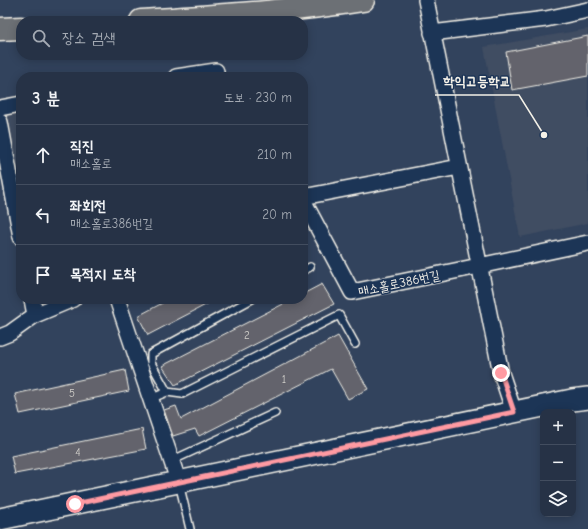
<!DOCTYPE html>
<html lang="ko">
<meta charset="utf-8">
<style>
body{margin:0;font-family:"Comic Neue","Poor Story",sans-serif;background:#323e51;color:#f1f3f6}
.controls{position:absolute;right:12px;bottom:12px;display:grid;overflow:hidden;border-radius:8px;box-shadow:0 2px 10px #0003}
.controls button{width:36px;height:36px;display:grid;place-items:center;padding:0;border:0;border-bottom:1px solid #424d5f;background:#263246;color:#f1f3f6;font:20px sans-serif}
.stop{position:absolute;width:12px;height:12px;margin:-9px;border:3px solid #ff9aa2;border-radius:50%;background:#fff}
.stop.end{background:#ff9aa2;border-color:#fff;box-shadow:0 1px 4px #0008}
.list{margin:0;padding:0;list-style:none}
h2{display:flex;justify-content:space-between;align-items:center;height:52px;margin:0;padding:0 16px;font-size:17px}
h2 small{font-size:13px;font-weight:400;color:#a4aab3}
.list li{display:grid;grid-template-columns:26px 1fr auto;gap:12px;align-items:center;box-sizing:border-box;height:60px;padding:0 16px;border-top:1px solid #424d5f}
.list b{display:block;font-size:15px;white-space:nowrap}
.list p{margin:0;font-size:13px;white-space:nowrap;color:#a4aab3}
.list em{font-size:13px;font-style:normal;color:#a4aab3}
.icon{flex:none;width:22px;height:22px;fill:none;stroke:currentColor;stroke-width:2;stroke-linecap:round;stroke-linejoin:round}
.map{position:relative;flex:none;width:588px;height:529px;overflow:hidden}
.search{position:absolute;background:#263246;box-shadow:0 2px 10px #0003;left:16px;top:16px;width:292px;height:44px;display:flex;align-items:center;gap:10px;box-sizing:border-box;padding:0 14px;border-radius:16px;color:#a4aab3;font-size:15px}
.panel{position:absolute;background:#263246;box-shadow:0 2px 10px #0003;left:16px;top:72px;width:292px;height:232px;border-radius:16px}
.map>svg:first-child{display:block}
.built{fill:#414d62}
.building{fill:#63646c;stroke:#f4f1e8}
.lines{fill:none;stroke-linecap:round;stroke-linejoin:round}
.lane-casing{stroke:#f4f1e8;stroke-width:10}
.street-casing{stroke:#f4f1e8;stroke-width:18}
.secondary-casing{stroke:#f4f1e8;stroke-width:24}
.highway-casing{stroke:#f4f1e8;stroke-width:25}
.lane{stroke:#1d3557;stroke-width:7}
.street{stroke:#1d3557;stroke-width:15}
.secondary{stroke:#1d3557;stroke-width:21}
.highway{stroke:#6c6f75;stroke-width:22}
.route{stroke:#ff9aa2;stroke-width:5}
.labels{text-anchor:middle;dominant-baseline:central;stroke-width:3;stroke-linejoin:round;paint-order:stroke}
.number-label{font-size:11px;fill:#d0cec9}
.street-label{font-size:13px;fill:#f4f1e8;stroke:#1d3557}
.leader{fill:none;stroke:#f4f1e8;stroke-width:1.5}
.callout-dot{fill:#f4f1e8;stroke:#1d3557;stroke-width:1.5}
.callout-label{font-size:14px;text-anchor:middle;font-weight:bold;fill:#f4f1e8;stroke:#1d3557;stroke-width:3;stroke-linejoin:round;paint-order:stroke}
</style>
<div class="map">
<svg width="588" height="529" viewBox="0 0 588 529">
<rect width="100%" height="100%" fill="#32435d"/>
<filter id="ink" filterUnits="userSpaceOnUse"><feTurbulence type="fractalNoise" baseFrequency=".025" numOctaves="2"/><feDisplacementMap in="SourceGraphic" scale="8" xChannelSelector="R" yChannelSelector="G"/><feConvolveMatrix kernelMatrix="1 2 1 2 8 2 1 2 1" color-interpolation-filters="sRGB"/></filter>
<g filter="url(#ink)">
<!-- built -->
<path class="built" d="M588,29V223L520,237L484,47Z
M21,108V195L5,111Z"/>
<!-- building -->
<path class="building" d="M588,36V76L512,90L506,52Z
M322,284L334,304L175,385L162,366L293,299H303V294Z
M170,299H217L148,335L138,316Z
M338,336L368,389L348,399L331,369L199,436L195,429L173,436L164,410L176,406L181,419Z
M125,370L129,391L20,414L15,394Z
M142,429L146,449L15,474L11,456Z"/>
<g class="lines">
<!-- lane casing -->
<g class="lane-casing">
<path id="lane" d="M303,271L310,267
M167,392L151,363V354L252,299
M150,399L167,392L182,394L339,315L355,344
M171,461L275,413
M179,483L190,529"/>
</g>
<!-- street casing -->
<g class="street-casing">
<path id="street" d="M426,0L501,373L514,412
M432,33L546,19L588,10
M176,77L216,71
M0,108L21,104
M0,122L21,237
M303,197L459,167
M303,200L352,292L479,266L588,243
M32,299L35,315
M117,299L179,483
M0,337L10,333L35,315L73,299"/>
</g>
<!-- secondary casing -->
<g class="secondary-casing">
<path id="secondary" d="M0,519L572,400L588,398"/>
</g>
<!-- highway casing -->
<g class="highway-casing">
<path id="highway" d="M141,21C214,16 290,12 363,0
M0,29L21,28"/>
</g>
<!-- lane -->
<use href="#lane" class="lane"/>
<!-- street -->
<use href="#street" class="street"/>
<!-- secondary -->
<use href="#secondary" class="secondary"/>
<!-- highway -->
<use href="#highway" class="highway"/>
</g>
</g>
<g class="lines" filter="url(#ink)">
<!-- route -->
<path class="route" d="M75,504L514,412L501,373"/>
</g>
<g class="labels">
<!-- number labels -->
<g class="number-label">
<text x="247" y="335">2</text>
<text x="284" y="379">1</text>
<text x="72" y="393">5</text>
<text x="78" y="452">4</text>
</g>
<!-- street labels -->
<g class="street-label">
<text transform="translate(399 283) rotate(-12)">매소홀로386번길</text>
</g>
</g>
<!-- callouts -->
<path class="leader" d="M544 135L519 95H435"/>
<circle class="callout-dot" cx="544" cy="135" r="4"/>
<g class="callout-label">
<text x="477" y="86">학익고등학교</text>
</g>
</svg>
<div class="controls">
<button>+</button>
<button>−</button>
<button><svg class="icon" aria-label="layers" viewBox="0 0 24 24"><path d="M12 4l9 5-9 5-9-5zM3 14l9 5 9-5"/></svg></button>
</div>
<div class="stop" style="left:75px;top:504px"></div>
<div class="stop end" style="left:501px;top:373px"></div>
<div class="search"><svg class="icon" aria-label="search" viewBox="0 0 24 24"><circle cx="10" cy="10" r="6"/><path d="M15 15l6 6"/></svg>장소 검색</div>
<section class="panel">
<h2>3 분<small>도보 · 230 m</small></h2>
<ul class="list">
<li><svg class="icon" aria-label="ahead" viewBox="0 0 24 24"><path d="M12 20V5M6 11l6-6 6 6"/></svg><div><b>직진</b><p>매소홀로</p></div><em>210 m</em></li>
<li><svg class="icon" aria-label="left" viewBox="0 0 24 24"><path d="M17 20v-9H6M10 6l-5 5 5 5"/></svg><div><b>좌회전</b><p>매소홀로386번길</p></div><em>20 m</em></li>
<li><svg class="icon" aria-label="arrive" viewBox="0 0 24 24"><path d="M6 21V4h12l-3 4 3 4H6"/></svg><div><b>목적지 도착</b></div></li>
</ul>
</section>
</div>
